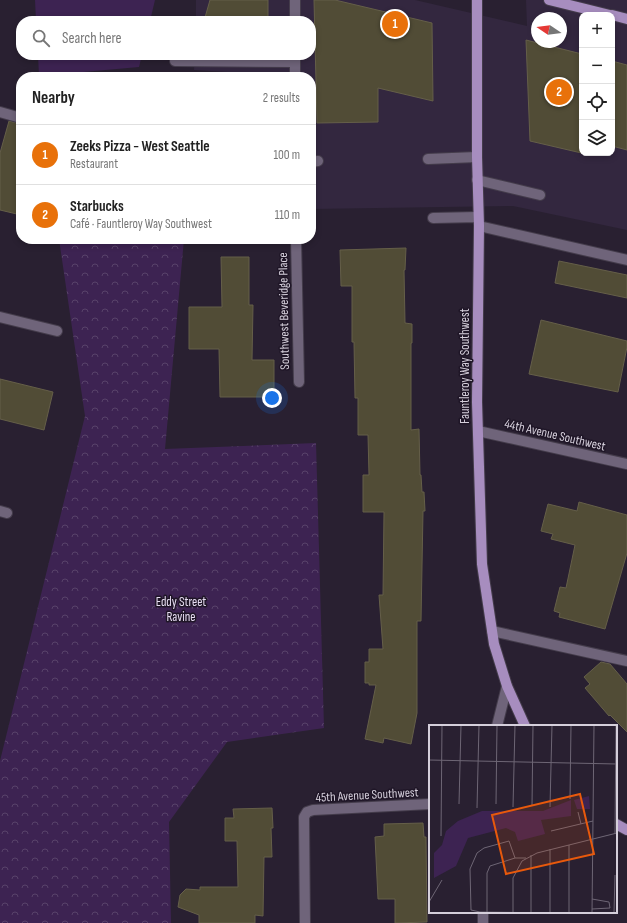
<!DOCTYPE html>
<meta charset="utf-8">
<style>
body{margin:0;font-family:"Sofia Sans Condensed",sans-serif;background:#f6f6f6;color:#222}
.controls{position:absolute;right:12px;top:12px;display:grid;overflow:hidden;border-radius:8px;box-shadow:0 2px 6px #0003}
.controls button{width:36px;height:36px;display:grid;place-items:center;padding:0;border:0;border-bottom:1px solid #e0e0e0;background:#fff;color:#222;font:20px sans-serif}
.compass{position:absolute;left:531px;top:12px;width:36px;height:36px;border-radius:50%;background:#fff;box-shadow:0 2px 6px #0003;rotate:283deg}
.you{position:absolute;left:272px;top:398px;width:14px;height:14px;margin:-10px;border:3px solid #fff;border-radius:50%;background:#1a73e8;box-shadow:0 0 0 6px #1a73e833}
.badge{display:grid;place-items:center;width:26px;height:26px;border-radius:50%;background:#0f766e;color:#fff;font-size:13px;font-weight:700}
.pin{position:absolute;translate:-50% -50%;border:2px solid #fff;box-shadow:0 1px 4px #0006}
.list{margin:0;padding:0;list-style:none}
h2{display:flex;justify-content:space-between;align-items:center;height:52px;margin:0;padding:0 16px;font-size:17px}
h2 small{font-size:13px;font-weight:400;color:#767676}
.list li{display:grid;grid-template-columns:26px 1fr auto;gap:12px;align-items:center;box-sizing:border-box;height:60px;padding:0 16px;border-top:1px solid #e0e0e0}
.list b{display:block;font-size:15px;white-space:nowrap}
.list p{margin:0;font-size:13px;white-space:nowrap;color:#767676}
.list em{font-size:13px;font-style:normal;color:#767676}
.icon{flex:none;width:22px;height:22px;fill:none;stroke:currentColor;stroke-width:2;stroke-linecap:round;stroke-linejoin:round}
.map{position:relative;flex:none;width:627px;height:923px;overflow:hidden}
.search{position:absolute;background:#fff;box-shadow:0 2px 6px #0003;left:16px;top:16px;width:300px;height:44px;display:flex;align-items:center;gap:10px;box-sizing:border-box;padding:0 14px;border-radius:16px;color:#767676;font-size:15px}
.panel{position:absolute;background:#fff;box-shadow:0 2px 6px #0003;left:16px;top:72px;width:300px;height:172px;border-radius:16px}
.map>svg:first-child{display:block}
.built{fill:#33273f;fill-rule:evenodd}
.forest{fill:url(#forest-crowns)}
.green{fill:#3d2352}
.building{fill:#514c36;stroke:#655f49}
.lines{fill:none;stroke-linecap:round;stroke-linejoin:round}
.minor-casing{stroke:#443c4b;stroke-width:12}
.major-casing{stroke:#443c4b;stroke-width:12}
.minor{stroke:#6f647a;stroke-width:10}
.major{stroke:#a78dbf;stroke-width:10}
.labels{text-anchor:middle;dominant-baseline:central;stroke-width:3;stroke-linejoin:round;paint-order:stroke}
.street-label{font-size:13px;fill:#d5cfdb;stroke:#1f1627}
.park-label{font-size:13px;fill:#e8def3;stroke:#1f1627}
.inset-road{fill:none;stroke:#6e6675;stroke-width:1}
.view{fill:#e8590c;fill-opacity:0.15;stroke:#e8590c;stroke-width:2}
.inset-edge{fill:none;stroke:#d5cfdb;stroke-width:2}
</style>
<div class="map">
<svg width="627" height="923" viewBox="0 0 627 923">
<defs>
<pattern id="forest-crowns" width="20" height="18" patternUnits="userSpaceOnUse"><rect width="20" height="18" fill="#3d2352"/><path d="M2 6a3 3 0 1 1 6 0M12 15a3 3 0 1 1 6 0" fill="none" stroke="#58426a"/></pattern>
</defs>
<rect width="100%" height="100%" fill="#292031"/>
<!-- built -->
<path class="built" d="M196,0H415L527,26L526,0H627V230L513,206L311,209V77L194,70L195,55H311V21H196ZM582,15H612V153H582ZM537,18H561V42H537Z"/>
<!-- forest -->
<path class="forest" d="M59,239H184L165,449L316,443L324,728L227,742L169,822L171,923H0V761L85,416Z"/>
<!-- green -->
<path class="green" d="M35,0H155L150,21H36Z
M38,55H142L139,67L39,76Z"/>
<!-- building -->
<path class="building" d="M210,0H268V21H204Z
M314,0H335L432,23L433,101L378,88V122L317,123Z
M526,40L582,54V153H590V155L530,141Z
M612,61L627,65V150L612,146Z
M9,121L21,124V215L0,210V153Z
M406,248L405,270H404L405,323L412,324V343H411V430L419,429L420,475H421L422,492H424L425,511H423L421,621H417V713L411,744L384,738L383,743L365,739L376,685H369V683H365V662H369V649H383L379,595H383L384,512H363V475H369L368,435H358V398H355L354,342H352V286H341L340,250Z
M221,257H249V305H253L252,360H274V397H220L219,349H189V307H222Z
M559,261L627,275V298L555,283Z
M541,320L627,341V347L618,392L529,374Z
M0,379L53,392L44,430L0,419Z
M579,502L627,515V553L605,629L559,617L560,613L554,611L560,587L566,588L575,545L551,539L553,534L541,531L548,504L577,511Z
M601,662L610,664L627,684V732L610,715L609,716L585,688L590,684L584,677Z
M272,808L273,828H271L272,857H264L263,916L255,915V923H199V915L178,907L180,895L186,889L200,890V887H238L237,841H225V818H234L233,809Z
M423,823L424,837H426L427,922L395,923V899H378L375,837L384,836V824Z"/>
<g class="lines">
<!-- minor casing -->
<g class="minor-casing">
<path id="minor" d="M295,21V0
M175,61L295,62
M295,77V55
M0,112L21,118
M428,159L477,157
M311,162L318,161
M477,180L540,195
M433,218L478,217
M479,226L627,260
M296,239L299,382
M0,317L57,331
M478,431L627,464
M0,511L7,513
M492,631L627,661
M497,726L507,686
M305,923L304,817L307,812L313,810L430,804
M483,923V912"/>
</g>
<!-- major casing -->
<g class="major-casing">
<path id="major" d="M477,0V157L479,226L477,402L482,564L494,644L507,686L525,726
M549,0L610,15
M612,15L627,19
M616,824L627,830"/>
</g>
<!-- minor -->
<use href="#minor" class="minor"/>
<!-- major -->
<use href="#major" class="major"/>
</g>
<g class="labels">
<!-- street labels -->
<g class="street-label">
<text transform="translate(284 311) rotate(-91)">Southwest Beveridge Place</text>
<text transform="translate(465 366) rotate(-90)">Fauntleroy Way Southwest</text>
<text transform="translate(555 435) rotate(13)">44th Avenue Southwest</text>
<text transform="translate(367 795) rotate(-3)">45th Avenue Southwest</text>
</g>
<!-- park labels -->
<g class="park-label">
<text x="181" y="602">Eddy Street<tspan x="181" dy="15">Ravine</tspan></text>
</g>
</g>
<!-- overview -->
<g transform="translate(429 725)">
<rect width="188" height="188" fill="#292031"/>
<path d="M142,75V91L112,95L116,109L89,116L86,107L77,103L39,113L27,141L5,153V128L13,120L17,106L29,96L53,86H114Z" fill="#3d2352"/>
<path d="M160,71L161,84H148L145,75Z" fill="#3d2352"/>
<path class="inset-road" d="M0,35L188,39M141,74L142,0M30,79L32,0M67,79L68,0M103,81L104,0M84,82L86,0M121,82L123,0M48,83L50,0M149,87L152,99M122,106L164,96M186,109L187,0M12,111L13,0M121,124V188M102,130V188M86,133L80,116L55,123L48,128L41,144L42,185L51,187L127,188M0,177L13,155M163,184L181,183L180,177L163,174M58,187V148L61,141L86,133H97M84,188V153L93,136L108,128L188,108M140,188V120M163,188L165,0M185,188L186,150"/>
<path class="view" d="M151,69L165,129L77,149L63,90Z"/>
<rect width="188" height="188" class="inset-edge"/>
</g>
</svg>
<div class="controls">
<button>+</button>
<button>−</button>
<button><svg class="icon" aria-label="locate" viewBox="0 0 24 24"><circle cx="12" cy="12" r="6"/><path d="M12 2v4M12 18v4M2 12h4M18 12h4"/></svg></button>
<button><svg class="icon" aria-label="layers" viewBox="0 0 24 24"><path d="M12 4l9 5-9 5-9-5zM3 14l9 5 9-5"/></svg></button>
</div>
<svg class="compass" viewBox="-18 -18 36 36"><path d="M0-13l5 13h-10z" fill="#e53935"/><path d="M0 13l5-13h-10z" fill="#767676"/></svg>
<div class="you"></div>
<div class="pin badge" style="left:395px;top:24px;background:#e8710a">1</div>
<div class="pin badge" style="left:559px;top:92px;background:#e8710a">2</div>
<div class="search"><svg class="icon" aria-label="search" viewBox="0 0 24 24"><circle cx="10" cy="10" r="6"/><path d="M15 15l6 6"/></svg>Search here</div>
<section class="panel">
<h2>Nearby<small>2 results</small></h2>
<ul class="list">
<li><span class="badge" style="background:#e8710a">1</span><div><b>Zeeks Pizza - West Seattle</b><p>Restaurant</p></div><em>100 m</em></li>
<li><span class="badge" style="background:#e8710a">2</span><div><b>Starbucks</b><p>Café · Fauntleroy Way Southwest</p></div><em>110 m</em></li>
</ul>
</section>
</div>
